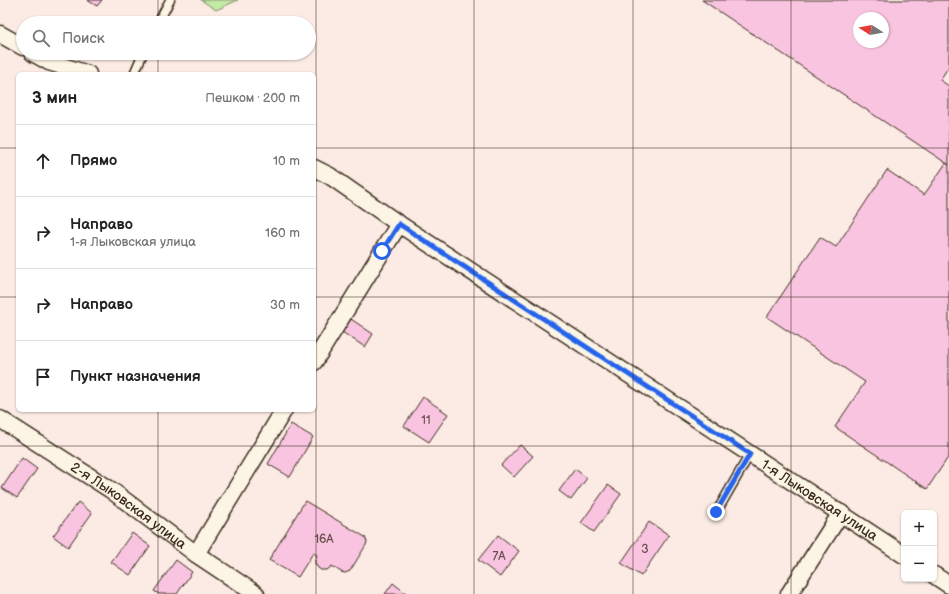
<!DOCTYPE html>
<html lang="ru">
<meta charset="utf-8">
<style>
body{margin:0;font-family:"Balsamiq Sans",sans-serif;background:#f6f6f6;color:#222}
.controls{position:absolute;right:12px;bottom:12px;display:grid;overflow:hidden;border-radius:6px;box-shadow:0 1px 3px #0004}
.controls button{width:36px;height:36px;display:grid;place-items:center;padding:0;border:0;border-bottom:1px solid #e0e0e0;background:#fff;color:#222;font:20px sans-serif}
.compass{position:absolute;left:853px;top:12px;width:36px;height:36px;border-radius:50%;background:#fff;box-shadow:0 1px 3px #0004;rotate:281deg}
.stop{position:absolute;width:12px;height:12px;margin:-9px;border:3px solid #2563eb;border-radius:50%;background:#fff}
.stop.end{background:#2563eb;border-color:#fff;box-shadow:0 1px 4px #0008}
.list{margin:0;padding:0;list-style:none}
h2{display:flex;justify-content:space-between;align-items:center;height:52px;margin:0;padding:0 16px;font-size:17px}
h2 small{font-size:13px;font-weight:400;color:#767676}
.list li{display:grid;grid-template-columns:26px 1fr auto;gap:12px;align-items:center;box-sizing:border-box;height:72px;padding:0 16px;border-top:1px solid #e0e0e0}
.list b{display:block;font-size:15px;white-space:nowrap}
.list p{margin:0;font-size:13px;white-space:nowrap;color:#767676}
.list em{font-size:13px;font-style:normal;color:#767676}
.icon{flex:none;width:22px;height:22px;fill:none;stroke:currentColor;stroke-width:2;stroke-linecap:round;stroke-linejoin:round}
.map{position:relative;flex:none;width:949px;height:594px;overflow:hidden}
.search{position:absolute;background:#fff;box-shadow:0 1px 3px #0004;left:16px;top:16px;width:300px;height:44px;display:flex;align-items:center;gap:10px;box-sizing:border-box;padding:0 14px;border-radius:22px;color:#767676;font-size:15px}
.panel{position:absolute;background:#fff;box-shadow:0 1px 3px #0004;left:16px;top:72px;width:300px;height:340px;border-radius:6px}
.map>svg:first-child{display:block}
.green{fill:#c3eba6;stroke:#7f8a62}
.building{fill:#f9c4e0;stroke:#3b2a1e;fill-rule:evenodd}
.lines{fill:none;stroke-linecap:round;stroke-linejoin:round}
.service-casing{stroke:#3b2a1e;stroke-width:11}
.minor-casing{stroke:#3b2a1e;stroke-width:19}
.service{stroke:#fcf5e5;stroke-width:8}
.minor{stroke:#fcf5e5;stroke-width:16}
.route{stroke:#2563eb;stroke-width:5}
.grid{fill:none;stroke:#3b2a1e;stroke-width:1;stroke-opacity:0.55}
.labels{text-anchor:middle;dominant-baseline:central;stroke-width:3.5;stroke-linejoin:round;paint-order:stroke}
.number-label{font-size:12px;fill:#6a504e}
.street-label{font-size:14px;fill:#3b2a1e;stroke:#fcf5e5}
</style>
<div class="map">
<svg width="949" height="594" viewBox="0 0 949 594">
<rect width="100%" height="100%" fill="#fbebe4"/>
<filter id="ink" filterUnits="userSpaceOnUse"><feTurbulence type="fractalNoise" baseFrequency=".025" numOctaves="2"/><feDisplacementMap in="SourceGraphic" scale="8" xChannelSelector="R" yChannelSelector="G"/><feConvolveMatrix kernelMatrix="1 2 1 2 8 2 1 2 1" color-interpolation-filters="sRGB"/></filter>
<g filter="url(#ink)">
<!-- green -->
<path class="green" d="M201,0H238L216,10Z"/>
<!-- building -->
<path class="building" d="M87,0H102L97,6Z
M702,0H949V66L940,80L949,86V165ZM859,18H883V42H859Z
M946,163L949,165V456L927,489L835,427L865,382L767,317L820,237L836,247L887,170L924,195Z
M351,319L373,334L365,347L342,332Z
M423,397L448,414L429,442L404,426Z
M291,424L313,437L290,477L268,464Z
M520,445L533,456L514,477L501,465Z
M22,458L37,469L17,498L2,488Z
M575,469L587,478L571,500L559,491Z
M608,485L621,494L594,532L581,523Z
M305,501L365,537L367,542L366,545L350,571L345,573L341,572L332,566L327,570H321L318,568L315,563V560L317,555L313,553L298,577L269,560Z
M78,502L92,513L68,547L53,536Z
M649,522L669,535L641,576L621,563Z
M132,533L150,546L130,575L111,562Z
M498,535L519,551L500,577L478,560Z
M176,560L192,572L177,594H159L154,591Z
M393,583L407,594H385Z"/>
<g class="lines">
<!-- service casing -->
<g class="service-casing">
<path id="service" d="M158,23L170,0
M134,74L143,53
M716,513L750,454"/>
</g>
<!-- minor casing -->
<g class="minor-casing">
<g id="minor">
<path d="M0,34L23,47"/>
<path d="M33,53L49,62L88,74"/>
<path id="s1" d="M314,168L330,176L399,224L904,555"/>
<path d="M314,362L399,224"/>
<path id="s2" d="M0,419L111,490L196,554L256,594"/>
<path d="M196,554L284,410"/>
<path d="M934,575L949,585"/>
<path d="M789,594L841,513"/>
</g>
</g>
<!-- service -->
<use href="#service" class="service"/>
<!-- minor -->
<use href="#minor" class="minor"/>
</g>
</g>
<g class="lines" filter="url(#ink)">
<!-- route -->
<path class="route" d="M382,251L399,224L750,454L716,512"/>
</g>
<!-- grid -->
<path class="grid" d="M158,0V23M316,0V594M474,0V594M633,0V594M791,0V594M158,53V74M0,148H18M314,148H949M0,297H18M314,297H949M158,410V594M0,446H949"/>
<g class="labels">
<!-- number labels -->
<g class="number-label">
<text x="426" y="420">11</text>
<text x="324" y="539">16А</text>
<text x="645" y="549">3</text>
<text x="499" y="556">7А</text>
</g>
<!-- street labels -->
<g class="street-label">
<text stroke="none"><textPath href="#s1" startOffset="605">1-я Лыковская улица</textPath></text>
<text stroke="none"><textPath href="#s2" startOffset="155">2-я Лыковская улица</textPath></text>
</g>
</g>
</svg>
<div class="controls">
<button>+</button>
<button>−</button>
</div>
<svg class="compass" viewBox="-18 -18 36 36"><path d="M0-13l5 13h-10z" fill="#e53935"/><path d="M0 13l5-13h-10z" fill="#767676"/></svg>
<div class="stop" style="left:382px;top:251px"></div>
<div class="stop end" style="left:716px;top:512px"></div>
<div class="search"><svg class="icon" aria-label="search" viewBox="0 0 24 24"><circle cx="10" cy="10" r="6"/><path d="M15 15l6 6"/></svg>Поиск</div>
<section class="panel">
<h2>3 мин<small>Пешком · 200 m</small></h2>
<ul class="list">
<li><svg class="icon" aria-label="ahead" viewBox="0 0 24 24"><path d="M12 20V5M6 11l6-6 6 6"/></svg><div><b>Прямо</b></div><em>10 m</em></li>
<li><svg class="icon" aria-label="right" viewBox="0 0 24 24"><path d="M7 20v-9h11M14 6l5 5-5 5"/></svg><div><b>Направо</b><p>1-я Лыковская улица</p></div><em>160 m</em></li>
<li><svg class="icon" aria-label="right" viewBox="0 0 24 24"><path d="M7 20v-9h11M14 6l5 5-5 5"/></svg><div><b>Направо</b></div><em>30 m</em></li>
<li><svg class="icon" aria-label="arrive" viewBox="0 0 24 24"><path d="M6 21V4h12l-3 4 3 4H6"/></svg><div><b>Пункт назначения</b></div></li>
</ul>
</section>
</div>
